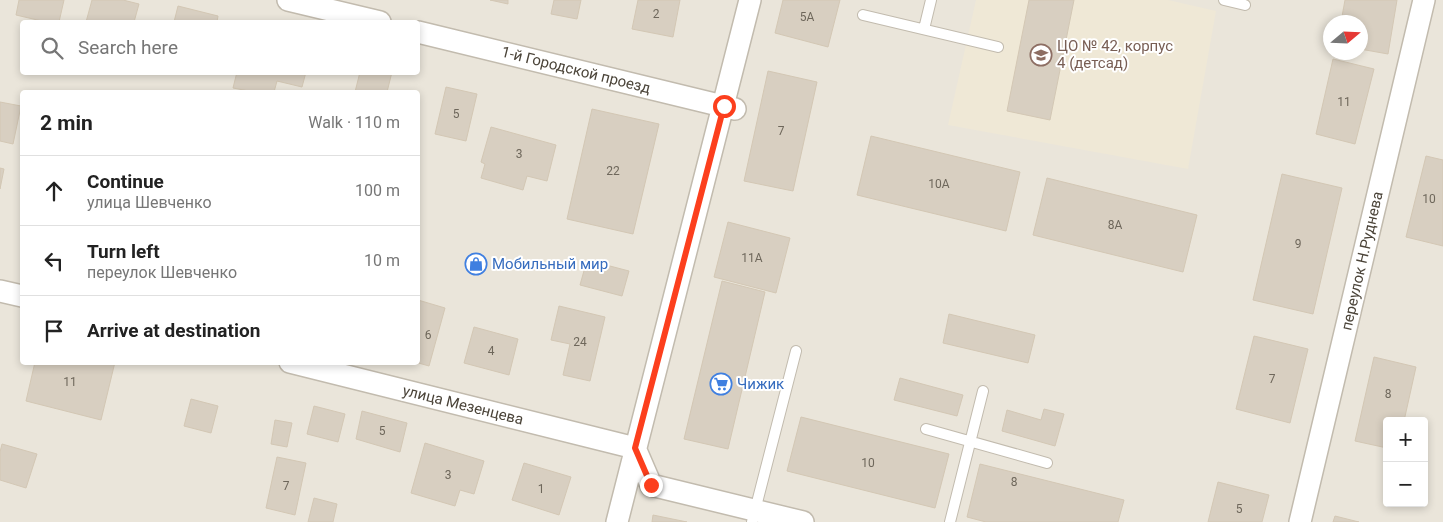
<!DOCTYPE html>
<meta charset="utf-8">
<style>
body{margin:0;font-family:Roboto,sans-serif;background:#f6f6f6;color:#222}
.controls{position:absolute;right:15px;bottom:15px;display:grid;overflow:hidden;border-radius:5px;box-shadow:0 2px 8px #0003}
.controls button{width:45px;height:45px;display:grid;place-items:center;padding:0;border:0;border-bottom:1px solid #e0e0e0;background:#fff;color:#222;font:25px sans-serif}
.compass{position:absolute;left:1323px;top:15px;width:45px;height:45px;border-radius:50%;background:#fff;box-shadow:0 2px 8px #0003;rotate:71deg}
.stop{position:absolute;width:15px;height:15px;margin:-11px;border:4px solid #fc3f1d;border-radius:50%;background:#fff}
.stop.end{background:#fc3f1d;border-color:#fff;box-shadow:0 1px 5px #0008}
.list{margin:0;padding:0;list-style:none}
h2{display:flex;justify-content:space-between;align-items:center;height:65px;margin:0;padding:0 20px;font-size:21px}
h2 small{font-size:16px;font-weight:400;color:#767676}
.list li{display:grid;grid-template-columns:32px 1fr auto;gap:15px;align-items:center;box-sizing:border-box;height:70px;padding:0 20px;border-top:1px solid #e0e0e0}
.list b{display:block;font-size:19px;white-space:nowrap}
.list p{margin:0;font-size:16px;white-space:nowrap;color:#767676}
.list em{font-size:16px;font-style:normal;color:#767676}
.icon{flex:none;width:28px;height:28px;fill:none;stroke:currentColor;stroke-width:2;stroke-linecap:round;stroke-linejoin:round}
.map{position:relative;flex:none;width:1443px;height:522px;overflow:hidden}
.search{position:absolute;background:#fff;box-shadow:0 2px 8px #0003;left:20px;top:20px;width:400px;height:55px;display:flex;align-items:center;gap:12px;box-sizing:border-box;padding:0 18px;border-radius:5px;color:#767676;font-size:19px}
.panel{position:absolute;background:#fff;box-shadow:0 2px 8px #0003;left:20px;top:90px;width:400px;height:275px;border-radius:5px}
.map>svg:first-child{display:block}
.residential{fill:#eae5da;fill-rule:evenodd}
.education{fill:#efe8d6}
.building{fill:#d8cfc1;stroke:#d3c7b4}
.lines{fill:none;stroke-linecap:round;stroke-linejoin:round}
.service-casing{stroke:#c2bbae;stroke-width:12}
.minor-casing{stroke:#c2bbae;stroke-width:24}
.service{stroke:#fff;stroke-width:10}
.minor{stroke:#fff;stroke-width:21}
.route{stroke:#fc3f1d;stroke-width:6}
.labels{text-anchor:middle;dominant-baseline:central;stroke-width:4;stroke-linejoin:round;paint-order:stroke}
.number-label{font-size:12px;fill:#6e675b}
.education-label{font-size:15px;fill:#785e54;stroke:#fff;text-anchor:start}
.street-label{font-size:15px;fill:#4b4439;stroke:#fff}
.shop-label{font-size:15px;fill:#366cbe;stroke:#fff;text-anchor:start}
</style>
<div class="map">
<svg width="1443" height="522" viewBox="0 0 1443 522">
<rect width="100%" height="100%" fill="#f6f3ec"/>
<!-- residential -->
<path class="residential" d="M0,0H1443V522H0ZM22,22H418V72H22ZM1330,22H1360V52H1330ZM22,92H418V362H22ZM1387,421H1424V503H1387Z"/>
<!-- education -->
<path class="education" d="M976,0H1168L1216,11L1188,169L948,125Z"/>
<!-- building -->
<path class="building" d="M19,0H64L59,22H46L16,15Z
M92,0H123L139,4L134,22H86Z
M490,0H508V4Z
M554,0H581L577,19L551,14Z
M638,0H680L673,37L632,29Z
M783,0H840L828,47L775,33Z
M1029,0H1074L1050,120L1007,111Z
M1345,0H1397L1388,54L1360,49V22H1341Z
M178,6L218,16L217,22H174Z
M1333,59L1374,69L1355,144L1316,134Z
M768,71L817,82L793,191L744,181Z
M237,72H306L302,87L277,81L274,92H254L233,88Z
M360,72H392L387,92H355Z
M446,87L477,94L466,141L435,134Z
M0,102L21,106L13,144L0,141Z
M592,109L659,124L633,234L567,219Z
M491,127L556,145L547,181L527,176L523,190L481,178L485,164L481,162Z
M871,136L1020,172L1006,231L857,195Z
M1426,156L1443,160V246L1406,237Z
M0,168L4,169L0,189Z
M1282,174L1342,188L1313,314L1253,300Z
M1047,178L1197,215L1183,272L1033,235Z
M728,222L790,238L776,293L714,277Z
M587,260L629,271L622,296L580,285Z
M722,281L765,292L728,449L684,439Z
M418,300L445,308L429,366L415,362H418Z
M559,306L605,317L590,381L563,375L570,344L551,340Z
M949,314L1035,335L1028,363L943,343Z
M474,327L518,339L509,375L464,363Z
M1254,336L1308,349L1290,423L1236,409Z
M1374,357L1416,367L1404,421H1387V448L1355,441Z
M35,362H115L101,420L26,401Z
M900,378L963,395L957,416L894,400Z
M191,399L218,406L211,433L184,426Z
M314,406L345,414L338,442L307,434Z
M1044,409L1064,414L1055,446L1002,431L1007,410L1041,420Z
M362,411L407,423L400,452L356,439Z
M801,417L949,454L935,508L787,471Z
M275,420L292,423L287,447L271,444Z
M425,443L484,461L474,494L460,490L455,506L411,493Z
M2,444L37,454L26,488L0,480V452Z
M277,457L306,463L295,515L266,508Z
M524,463L571,477L559,515L512,500Z
M980,464L1124,500L1118,522H986L967,517Z
M1218,482L1269,495L1262,522H1208Z
M314,498L337,504L333,522H308Z
M653,515L687,522H652Z
M1335,516L1359,522H1333Z"/>
<g class="lines">
<!-- service casing -->
<g class="service-casing">
<path id="service" d="M1224,0L1245,5
M863,15L998,47
M924,29L931,0
M926,429L1047,463
M752,522L796,351
M950,522L983,391"/>
</g>
<!-- minor casing -->
<g class="minor-casing">
<path id="minor" d="M288,0L380,22
M418,32L735,109
M0,291L22,296
M290,362L635,448L651,485L803,522
M617,522L750,0
M1300,522L1424,0"/>
</g>
<!-- service -->
<use href="#service" class="service"/>
<!-- minor -->
<use href="#minor" class="minor"/>
</g>
<g class="lines">
<!-- route -->
<path class="route" d="M651,485L635,448L724,106"/>
</g>
<!-- icons -->
<defs>
<g id="school-ring" transform="scale(1.125)"><circle r="9.5" fill="#fff" stroke="#8d6e63" stroke-width="1.5"/><path d="M0-5L7-2L0 1L-7-2ZM-4 1L0 2.5L4 1V4Q0 6-4 4Z" fill="#8d6e63"/></g>
<g id="shop-ring" transform="scale(1.125)"><circle r="9.5" fill="#fff" stroke="#3f7fe0" stroke-width="1.5"/><path d="M-5-2.5h2.3a2.7 3.5 0 0 1 5.4 0H5L5.5 6h-11ZM-1.5-2.5h3a1.5 2.3 0 0 0-3 0Z" fill="#3f7fe0"/></g>
<g id="supermarket-ring" transform="scale(1.125)"><circle r="9.5" fill="#fff" stroke="#3f7fe0" stroke-width="1.5"/><path d="M-6-5.5h2.5l.6 2H6L4.5 2H-2.5L-4.4-4H-6ZM-1.5 3.2a1.3 1.3 0 1 0 .1 0ZM3 3.2a1.3 1.3 0 1 0 .1 0Z" fill="#3f7fe0"/></g>
</defs>
<g fill-rule="evenodd">
<use href="#school-ring" x="1041" y="55"/>
<use href="#shop-ring" x="476" y="264"/>
<use href="#supermarket-ring" x="721" y="384"/>
</g>
<g class="labels">
<!-- number labels -->
<g class="number-label">
<text x="656" y="14">2</text>
<text x="807" y="17">5А</text>
<text x="1344" y="102">11</text>
<text x="456" y="114">5</text>
<text x="781" y="131">7</text>
<text x="519" y="154">3</text>
<text x="613" y="171">22</text>
<text x="939" y="184">10А</text>
<text x="1429" y="199">10</text>
<text x="1115" y="225">8А</text>
<text x="1298" y="244">9</text>
<text x="752" y="258">11А</text>
<text x="428" y="335">6</text>
<text x="580" y="342">24</text>
<text x="491" y="351">4</text>
<text x="1272" y="379">7</text>
<text x="70" y="382">11</text>
<text x="1388" y="394">8</text>
<text x="382" y="431">5</text>
<text x="868" y="463">10</text>
<text x="448" y="475">3</text>
<text x="1014" y="482">8</text>
<text x="286" y="486">7</text>
<text x="541" y="489">1</text>
<text x="1239" y="509">5</text>
</g>
<!-- education labels -->
<g class="education-label">
<text x="1057" y="46">ЦО № 42, корпус<tspan x="1057" dy="17">4 (детсад)</tspan></text>
</g>
<!-- street labels -->
<g class="street-label">
<text transform="translate(576 70) rotate(14)">1-й Городской проезд</text>
<text transform="translate(1362 261) rotate(-77)">переулок Н.Руднева</text>
<text transform="translate(463 405) rotate(14)">улица Мезенцева</text>
</g>
<!-- shop labels -->
<g class="shop-label">
<text x="492" y="264">Мобильный мир</text>
<text x="737" y="384">Чижик</text>
</g>
</g>
</svg>
<div class="controls">
<button>+</button>
<button>−</button>
</div>
<svg class="compass" viewBox="-18 -18 36 36"><path d="M0-13l5 13h-10z" fill="#e53935"/><path d="M0 13l5-13h-10z" fill="#767676"/></svg>
<div class="stop" style="left:724px;top:106px"></div>
<div class="stop end" style="left:651px;top:485px"></div>
<div class="search"><svg class="icon" aria-label="search" viewBox="0 0 24 24"><circle cx="10" cy="10" r="6"/><path d="M15 15l6 6"/></svg>Search here</div>
<section class="panel">
<h2>2 min<small>Walk · 110 m</small></h2>
<ul class="list">
<li><svg class="icon" aria-label="ahead" viewBox="0 0 24 24"><path d="M12 20V5M6 11l6-6 6 6"/></svg><div><b>Continue</b><p>улица Шевченко</p></div><em>100 m</em></li>
<li><svg class="icon" aria-label="left" viewBox="0 0 24 24"><path d="M17 20v-9H6M10 6l-5 5 5 5"/></svg><div><b>Turn left</b><p>переулок Шевченко</p></div><em>10 m</em></li>
<li><svg class="icon" aria-label="arrive" viewBox="0 0 24 24"><path d="M6 21V4h12l-3 4 3 4H6"/></svg><div><b>Arrive at destination</b></div></li>
</ul>
</section>
</div>
